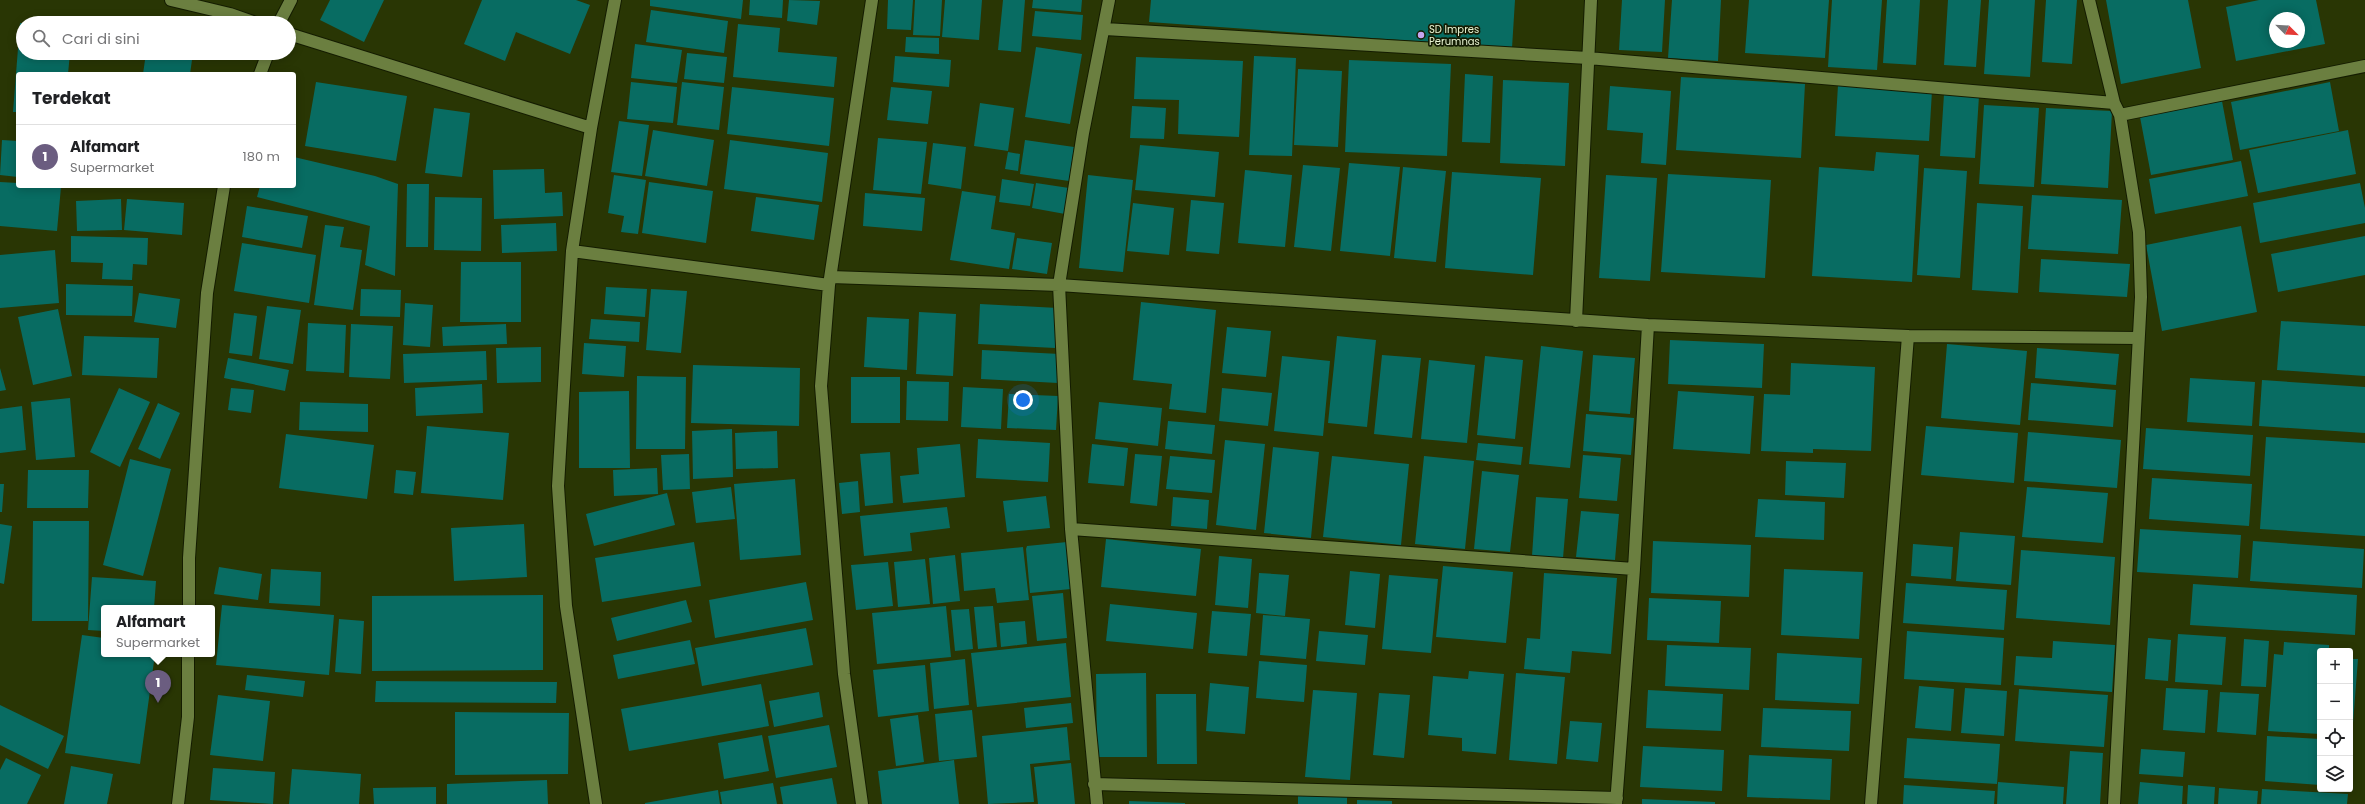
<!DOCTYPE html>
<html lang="id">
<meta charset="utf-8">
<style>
body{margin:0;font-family:Poppins,sans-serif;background:#f6f6f6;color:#202124}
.controls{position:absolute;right:12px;bottom:12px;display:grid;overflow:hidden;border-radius:4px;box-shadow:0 2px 10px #0003}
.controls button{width:36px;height:36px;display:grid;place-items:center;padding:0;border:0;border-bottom:1px solid #e0e0e0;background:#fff;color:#202124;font:20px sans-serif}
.compass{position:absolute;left:2269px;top:12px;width:36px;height:36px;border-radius:50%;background:#fff;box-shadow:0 2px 10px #0003;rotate:114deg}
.you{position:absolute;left:1023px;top:400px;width:14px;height:14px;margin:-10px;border:3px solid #fff;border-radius:50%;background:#1a73e8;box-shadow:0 0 0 6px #1a73e833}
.badge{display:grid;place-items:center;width:26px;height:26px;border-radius:50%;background:#6b5d80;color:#fff;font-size:13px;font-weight:700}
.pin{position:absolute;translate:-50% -33px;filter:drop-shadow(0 1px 2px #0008)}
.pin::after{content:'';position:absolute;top:21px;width:14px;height:12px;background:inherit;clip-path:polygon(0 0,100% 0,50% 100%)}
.popup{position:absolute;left:101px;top:605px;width:114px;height:52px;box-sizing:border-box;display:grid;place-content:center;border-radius:4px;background:#fff;filter:drop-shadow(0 1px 3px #0005);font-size:13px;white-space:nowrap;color:#757577}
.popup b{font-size:15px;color:#202124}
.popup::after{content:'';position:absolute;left:50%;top:100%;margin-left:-8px;border:8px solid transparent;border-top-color:#fff}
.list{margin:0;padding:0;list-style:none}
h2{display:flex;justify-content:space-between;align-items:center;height:52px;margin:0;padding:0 16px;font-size:17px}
h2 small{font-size:13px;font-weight:400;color:#757577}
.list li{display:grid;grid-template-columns:26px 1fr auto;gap:12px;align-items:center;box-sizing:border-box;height:64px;padding:0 16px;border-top:1px solid #e0e0e0}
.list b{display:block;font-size:15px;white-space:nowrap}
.list p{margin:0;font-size:13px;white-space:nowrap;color:#757577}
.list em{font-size:13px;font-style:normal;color:#757577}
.icon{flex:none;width:22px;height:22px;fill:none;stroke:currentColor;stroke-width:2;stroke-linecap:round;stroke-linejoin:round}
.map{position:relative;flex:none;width:2365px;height:804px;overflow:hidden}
.search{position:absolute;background:#fff;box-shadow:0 2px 10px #0003;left:16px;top:16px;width:280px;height:44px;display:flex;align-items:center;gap:10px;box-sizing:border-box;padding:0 14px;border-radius:22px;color:#757577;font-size:15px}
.panel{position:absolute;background:#fff;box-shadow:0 2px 10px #0003;left:16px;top:72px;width:280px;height:116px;border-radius:4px}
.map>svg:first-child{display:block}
.building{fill:#086c62;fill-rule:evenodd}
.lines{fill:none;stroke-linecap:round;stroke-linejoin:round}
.street-casing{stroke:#141c00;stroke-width:14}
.secondary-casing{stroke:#141c00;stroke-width:14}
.street{stroke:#6b7f40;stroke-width:12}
.secondary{stroke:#6b7f40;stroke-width:12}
.poi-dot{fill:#c6a6f0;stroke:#141c03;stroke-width:1.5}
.labels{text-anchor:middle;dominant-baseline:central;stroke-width:3.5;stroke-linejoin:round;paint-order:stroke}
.poi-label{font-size:10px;fill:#e9f5d4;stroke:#141c03;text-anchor:start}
</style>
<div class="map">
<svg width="2365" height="804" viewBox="0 0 2365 804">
<rect width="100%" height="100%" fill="#293604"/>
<!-- building -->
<path class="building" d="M330,0H384L364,42L320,20Z
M482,0H576L590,5L570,54L516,32L505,61L464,44Z
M650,0H743L741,19L650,6Z
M750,0H783L782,18L749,15Z
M789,0L820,1L817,25L787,21Z
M888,0H913L911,30L887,29Z
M915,0H942L940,36L913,35Z
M945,0H982L979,40L942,37Z
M1003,0H1025L1021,52L998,50Z
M1033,0H1082L1081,12L1032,8Z
M1151,0H1515L1512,48L1149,22Z
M1622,0H1665L1662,52L1619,50Z
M1672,0H1721L1718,61L1668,58Z
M1749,0H1829L1825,58L1745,53Z
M1832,0H1882L1877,70L1828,67Z
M1887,0H1920L1916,65L1883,63Z
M1948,0H1981L1976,67L1944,65Z
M1989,0H2035L2030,77L1984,74Z
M2046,0H2077L2072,64L2042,62Z
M2106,0H2188L2201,68L2121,84Z
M2259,0H2316L2325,44L2236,61L2226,7ZM2275,18H2299V42H2275Z
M651,10L728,21L724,53L646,42Z
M1035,11L1083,15L1081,40L1032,36Z
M20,23H23V53H70L68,74H18V112H13Z
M738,24L780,28L778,52L837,57L834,87L733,77Z
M906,37L939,38V54L905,52Z
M635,44L682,50L677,83L631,78Z
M1036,47L1082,54L1070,124L1025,117Z
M146,53H193L190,74H143Z
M687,53L727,57L724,83L684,79Z
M895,56L951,60L949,87L893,82Z
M1254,56L1296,58L1292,156L1249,155Z
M1136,57L1243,61L1239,137L1178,134L1179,100L1134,99Z
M1349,60L1451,64L1447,156L1345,152Z
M1298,69L1342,71L1338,147L1294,145Z
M1465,74L1493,76L1490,143L1462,142Z
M1681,77L1805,84L1801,158L1676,150Z
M1503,80L1569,83L1565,166L1500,163Z
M316,82L407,96L396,161L305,146Z
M631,82L677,87L673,123L627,119Z
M682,82L724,87L719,130L677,125Z
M2330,82L2339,131L2240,150L2231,102Z
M1838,85L1932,91L1929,141L1835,136Z
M1610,86L1671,91L1666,165L1641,163L1643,133L1607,130Z
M732,87L834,98L829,146L727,134Z
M891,87L932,91L928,124L887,120Z
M1944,94L1979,96L1975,158L1940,156Z
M2222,101L2233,160L2151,175L2140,117Z
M980,103L1014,108L1008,151L974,146Z
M1984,105L2039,108L2034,187L1979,184Z
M1132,106L1166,108L1164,139L1130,138Z
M434,108L470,113L462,177L425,173Z
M2046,108L2112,111L2108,188L2041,184Z
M619,121L649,125L642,176L611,172Z
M653,130L714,140L707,186L645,176Z
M2348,130L2356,174L2258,193L2249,150Z
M878,138L927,142L921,194L873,190Z
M2,140L18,141V177L0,175Z
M730,140L828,153L822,202L724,189Z
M1025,140L1074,147L1069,181L1020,174Z
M933,143L966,147L961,189L928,184Z
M1140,145L1219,152L1215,197L1135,190Z
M1008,152L1020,154L1018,171L1005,169Z
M1876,152L1919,155L1912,282L1812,276L1819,167L1874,171Z
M294,157L375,176L398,184L395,276L365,265L370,226L257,197L260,186H294Z
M2241,161L2248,196L2155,214L2149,179Z
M1349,163L1400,167L1390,256L1340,251Z
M1303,165L1340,168L1331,251L1294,247Z
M1403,167L1446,171L1436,262L1394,258Z
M1924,168L1967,171L1960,278L1917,275Z
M544,169L545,193L562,192L563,216L494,219L493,170Z
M1245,170L1292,175L1285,247L1238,243Z
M1452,172L1541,178L1533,275L1445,268Z
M1668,174L1771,180L1765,278L1661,272Z
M614,175L646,180L638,234L621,232L624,216L608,213Z
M1088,175L1133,180L1123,272L1079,268Z
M1606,175L1657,178L1650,281L1599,278Z
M1002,179L1034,184L1030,206L999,202Z
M0,182L18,183V186L61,187L57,231L0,226Z
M649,182L713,191L706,243L642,233Z
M1036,183L1069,188L1065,214L1032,208Z
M2360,183L2365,208V223L2260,243L2253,203Z
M407,184H429L428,247H406Z
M962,191L996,196L991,229L1015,233L1009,269L950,260Z
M865,193L925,198L922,231L863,226Z
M2032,195L2122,200L2118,254L2028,249Z
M435,197L482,198L481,251L434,250Z
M756,197L819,205L814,240L751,231Z
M121,199L122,230L77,231L76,201Z
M127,199L184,203L182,235L124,230Z
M1191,200L1224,203L1219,254L1186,251Z
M1133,203L1174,208L1169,255L1127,251Z
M1977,203L2023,206L2018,293L1972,290Z
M247,206L308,216L302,248L242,237Z
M556,223L557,251L502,253L501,225Z
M325,225L344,227L340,247L362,250L353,310L314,305Z
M2241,226L2257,312L2162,331L2146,245Z
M71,236L148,238L147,265L133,264L132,280L102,279L103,263L71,262Z
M2365,236V275L2278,292L2271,254Z
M1017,238L1052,243L1047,274L1012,269Z
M242,243L316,255L309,303L234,291Z
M55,250L59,303L0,308V255Z
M2041,259L2130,264L2127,297L2039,292Z
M461,262H521V322H460Z
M66,284L133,286L132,316L66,315Z
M606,287L647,289L645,317L604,314Z
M361,289L401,290L400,317L360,316Z
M651,289L687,291L681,353L646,350Z
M139,293L180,299L176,328L134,322Z
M1141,302L1216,310L1206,413L1169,409L1172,384L1133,380Z
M405,303L433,305L430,347L403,345Z
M980,304L1058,308L1055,348L978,344Z
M267,306L301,310L293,364L259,359Z
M58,309L72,376L33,385L18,317Z
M919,312L956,314L953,376L916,374Z
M234,313L257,316L252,356L229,353Z
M867,317L909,319L907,370L864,367Z
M591,319L640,322L639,342L589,339Z
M2281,321L2365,326V376L2277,370Z
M308,323L346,325L344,373L306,371Z
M351,324L393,326L390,379L349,377Z
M506,324L507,344L443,346L442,327Z
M1227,327L1271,331L1266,377L1222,373Z
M84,336L159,338L157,378L82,375Z
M1337,336L1376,340L1367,427L1328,423Z
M1670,340L1764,344L1762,388L1668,384Z
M584,343L626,346L624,377L582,374Z
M1947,344L2027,351L2020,425L1941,418Z
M1541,346L1583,351L1570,468L1529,464Z
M541,347V382L497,383L496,348Z
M2037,348L2119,354L2116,385L2035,378Z
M982,350L1060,354L1058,383L981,379Z
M486,351L487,380L404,383L403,354Z
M1382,355L1421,358L1412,438L1374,434Z
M1593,355L1635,358L1630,414L1589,411Z
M1282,356L1330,361L1323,436L1274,431Z
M1485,356L1523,360L1515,439L1477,435Z
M228,358L289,370L285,391L224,378Z
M1429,360L1475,365L1467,443L1421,439Z
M1791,363L1875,367L1871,451L1813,449V453L1761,451L1764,394L1790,395Z
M693,365L800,368L799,426L691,423Z
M0,368L6,390L0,391Z
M637,376L686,377L685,449H636Z
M851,377H900V423H851Z
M2190,378L2255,382L2252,426L2187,422Z
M2262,380L2365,387V433L2259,426Z
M907,381L949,382L948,421L906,420Z
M2031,383L2116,390L2113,427L2028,420Z
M482,384L483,413L416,416L415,388Z
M963,387L1003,389L1001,429L961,427Z
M119,388L150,402L120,467L90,452Z
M231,388L254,390L251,413L228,410Z
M1222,388L1272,393L1268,426L1219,421Z
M629,391L630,468H579V392Z
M1678,391L1754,396L1750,454L1673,449Z
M1009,394L1058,396L1056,430L1007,428Z
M70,398L75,457L36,460L31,402Z
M300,402L368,404V432L299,430Z
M1099,402L1162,408L1158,446L1095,439Z
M158,403L180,413L160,459L138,449Z
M22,406L26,450L0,453V409Z
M1586,414L1634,418L1631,455L1583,451Z
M1168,421L1215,425L1212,454L1165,449Z
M427,426L509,433L503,500L421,493Z
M1926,426L2018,433L2014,483L1921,475Z
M2146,428L2253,435L2250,476L2143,469Z
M732,429L733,477L693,479L692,431Z
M777,431L778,468L736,469L735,433Z
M2028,432L2121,440L2117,488L2024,481Z
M286,434L374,445L367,499L279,488Z
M2266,437L2365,443V536L2260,529Z
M978,439L1050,443L1048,482L976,478Z
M1225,440L1265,444L1256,530L1216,525Z
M1478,443L1523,447L1521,465L1476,460Z
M960,444L965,497L903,503L900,476L919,474L917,448Z
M1092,444L1128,448L1124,486L1088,483Z
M1273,447L1319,452L1311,538L1264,533Z
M890,452L893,503L865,506L860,454Z
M689,454L690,489L663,490L661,455Z
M1135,454L1162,456L1157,506L1130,503Z
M1583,455L1621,458L1617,501L1579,498Z
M1170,456L1215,460L1212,493L1166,489Z
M1332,456L1409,464L1401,545L1323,537Z
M1424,456L1474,461L1465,549L1415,544Z
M130,459L171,469L143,576L103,565Z
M1786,461L1846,463L1844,498L1785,495Z
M657,468L658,494L614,496L613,470Z
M28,470H89L88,508H27Z
M396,470L416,472L413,495L394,493Z
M1482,471L1519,475L1510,552L1474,549Z
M2152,478L2252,484L2249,526L2149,519Z
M795,479L801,555L740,560L734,484Z
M858,481L860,512L842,514L839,483Z
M0,484H4L2,512H0Z
M731,487L735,519L696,523L692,492Z
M2027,487L2108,493L2103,543L2022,537Z
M667,493L675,525L594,546L586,514Z
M1046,496L1050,528L1007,532L1003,501Z
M1173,497L1209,500L1207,529L1171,526Z
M1536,497L1568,499L1563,558L1532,556Z
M1758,499L1825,502L1824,540L1755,537Z
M947,507L950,528L910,533L912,551L864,556L860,516Z
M1581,511L1619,514L1615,560L1576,557Z
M33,521H89L88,621H32Z
M0,524L12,526L4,584L0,583Z
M524,524L527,577L454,581L451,528Z
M2140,529L2241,535L2238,578L2137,572Z
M1960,532L2015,536L2011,585L1956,581Z
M1106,539L1201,549L1196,596L1101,587Z
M1653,541L1751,545L1749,597L1651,593Z
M2253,541L2364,549L2362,588L2250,581Z
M694,542L701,586L602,602L595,558Z
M1067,542L1071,589L1030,593L1026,549L1027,546Z
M1913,544L1953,547L1951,579L1911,576Z
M1023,547L1029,600L997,603L995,588L964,591L961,553Z
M2021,550L2115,557L2110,625L2016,618Z
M955,555L960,601L933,604L929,558Z
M1219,556L1252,559L1248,608L1215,605Z
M925,559L930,604L898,607L894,562Z
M888,562L893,606L856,610L851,565Z
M1443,566L1513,572L1506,643L1436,637Z
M219,567L262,574L258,600L214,594Z
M271,569L321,572L320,606L269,603Z
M1784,569L1863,572L1859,639L1781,635Z
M1350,571L1380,574L1375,628L1345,625Z
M1259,573L1289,575L1285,616L1256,613Z
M1544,573L1617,578L1611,654L1572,651L1570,673L1524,669L1527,638L1540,639Z
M1389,575L1438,579L1431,653L1382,649Z
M92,577L156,581L154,608H104V631L88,630Z
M806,582L813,620L715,638L709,600Z
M1906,583L2007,590L2004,630L1903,623Z
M2193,584L2357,595L2355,635L2190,625Z
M1063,593L1067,638L1037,641L1032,596Z
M543,595V670L372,671V596Z
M1649,598L1721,601L1719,643L1647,640Z
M686,600L692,622L617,641L611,618Z
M1110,604L1197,613L1193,649L1106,641Z
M222,605L334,615L329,675L216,665Z
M946,606L951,657L877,664L872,613Z
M993,606L997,647L978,649L974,607Z
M969,609L973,649L955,651L951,610Z
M1212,611L1251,614L1247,656L1208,653Z
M1263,615L1310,619L1306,659L1260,655Z
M339,619L364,621L361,674L335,672Z
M1025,621L1027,644L1001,647L999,623Z
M806,628L813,665L702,686L695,648Z
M1319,631L1368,635L1365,665L1316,661Z
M1907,631L2004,638L2001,685L1904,679Z
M2178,634L2226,637L2222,685L2175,682Z
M82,635L104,638V654H155L140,764L65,753Z
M2148,638L2171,640L2168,681L2145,679Z
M2244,639L2269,641L2266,687L2241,686Z
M690,640L695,664L618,679L613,655Z
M2053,641L2115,645L2112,692L2014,685L2016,656L2052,658Z
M2284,642L2329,645V651H2320V734L2268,731L2274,654L2283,655Z
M1066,643L1071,697L977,707L971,653Z
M1667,645L1751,648L1749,690L1665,686Z
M1777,653L1862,658L1859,704L1775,700Z
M965,659L969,705L934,709L930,663Z
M2350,659H2358L2352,736H2350Z
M1259,661L1307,665L1304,702L1256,698Z
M925,665L929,711L878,717L873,670Z
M1469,671L1504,674L1496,754L1462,751V738L1428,735L1433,676L1468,679Z
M1146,673L1147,757H1097L1096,674Z
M1516,673L1565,677L1557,764L1509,760Z
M247,675L305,681L303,697L245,690Z
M376,681L557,682L556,703L375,702Z
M1210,683L1249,687L1245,734L1206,731Z
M761,684L769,726L629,751L621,709Z
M1919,686L1954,689L1951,731L1915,728Z
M1965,688L2007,691L2004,736L1961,733Z
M2166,688L2208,690L2205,733L2163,730Z
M2019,689L2108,695L2104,747L2015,741Z
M1313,690L1357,693L1350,780L1305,777Z
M1648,690L1723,694L1721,731L1646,728Z
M819,692L823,717L774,727L769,701Z
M2220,692L2259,694L2256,735L2217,732Z
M1379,693L1410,695L1404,758L1373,755Z
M1156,694H1196L1197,764H1157Z
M218,695L270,701L263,761L210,755Z
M1071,703L1073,723L1026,728L1024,708Z
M0,705L64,736L48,769L0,745Z
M1763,708L1851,711L1849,751L1761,747Z
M972,710L977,757L939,761L935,714Z
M455,712L569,713L568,774L455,775Z
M918,715L924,762L896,766L890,719Z
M1570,721L1602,723L1598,762L1566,759Z
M829,725L837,767L776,778L768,736Z
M1067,727L1070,760L1030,764L1034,802L988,804L982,736Z
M762,735L769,771L724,779L718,743Z
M2267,736L2320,739V785L2265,781Z
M1907,738L2000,744L1997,784L1904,778Z
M1643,746L1724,750L1722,791L1640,787Z
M2141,749L2185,752L2183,777L2139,774Z
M2070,751L2103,753L2100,804H2066Z
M1749,755L1832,759L1830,800L1747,797Z
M6,758L41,775L27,804H0V770Z
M954,760L959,804H882L878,771Z
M1071,763L1075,804H1038L1034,767Z
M71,766L113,774L107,804H64Z
M213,768L275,772L273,804L210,800Z
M292,769L361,774L359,804H289Z
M832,778L837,804H783L780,787Z
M547,780L548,804H447V784Z
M1998,782L2064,787L2063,804H1997Z
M2140,782L2183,786L2182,804H2138Z
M773,783L777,804H722L720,792Z
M1904,785L1995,791L1994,804H1903Z
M2188,785L2215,787L2214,804H2187Z
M436,787V804H374L373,788Z
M2219,788L2258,791L2257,804H2218Z
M2262,789L2348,794L2347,804H2261Z
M718,790L720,804H645V803Z
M1298,790L1347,791V804H1298Z
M1642,799L1715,802V804H1642Z
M1357,800L1392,801V804H1357Z
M1129,801L1185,803V804H1129Z"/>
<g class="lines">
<!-- street casing -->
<g class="street-casing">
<path id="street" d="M2089,0L2114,103L2120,115L2139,232L2141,297L2114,804
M1105,29L1588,58L2114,103
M289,34L591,128
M2120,115L2365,66
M572,251L829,285
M831,277L1059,285L1648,325L1908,336L2138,338
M1576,321L1591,0
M1071,529L1634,569
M1094,784L1617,798
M596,804L566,606L558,486L572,251L591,128L615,0
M862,804L844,674L821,386L829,285L872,0
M1097,804L1071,529L1059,285L1083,133L1109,0
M1616,804L1634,569L1648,325
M1871,804L1908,336"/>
</g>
<!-- secondary casing -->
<g class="secondary-casing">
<path id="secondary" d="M171,0L230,14L256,23
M279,23L291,0
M260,74L268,53
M189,608V558L207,293L224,186
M178,804L188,717V654"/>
</g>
<!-- street -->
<use href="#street" class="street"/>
<!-- secondary -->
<use href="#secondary" class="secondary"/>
</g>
<!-- markers -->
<circle class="poi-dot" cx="1421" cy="35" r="4"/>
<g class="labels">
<!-- poi labels -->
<g class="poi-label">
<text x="1429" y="29">SD Impres<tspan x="1429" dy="12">Perumnas</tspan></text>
</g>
</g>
</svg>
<div class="controls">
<button>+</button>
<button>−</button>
<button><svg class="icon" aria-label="locate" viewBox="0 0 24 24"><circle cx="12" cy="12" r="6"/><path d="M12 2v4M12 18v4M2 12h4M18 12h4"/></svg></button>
<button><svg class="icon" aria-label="layers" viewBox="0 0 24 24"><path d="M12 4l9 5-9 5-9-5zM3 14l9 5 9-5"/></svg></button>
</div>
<svg class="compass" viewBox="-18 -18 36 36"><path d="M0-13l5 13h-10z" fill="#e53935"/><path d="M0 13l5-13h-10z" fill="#757577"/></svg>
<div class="you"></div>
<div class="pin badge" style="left:158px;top:703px">1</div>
<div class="popup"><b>Alfamart</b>Supermarket</div>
<div class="search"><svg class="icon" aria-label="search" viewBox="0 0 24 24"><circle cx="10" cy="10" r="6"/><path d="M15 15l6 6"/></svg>Cari di sini</div>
<section class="panel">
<h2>Terdekat<small></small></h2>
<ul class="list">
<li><span class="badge">1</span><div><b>Alfamart</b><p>Supermarket</p></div><em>180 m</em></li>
</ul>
</section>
</div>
